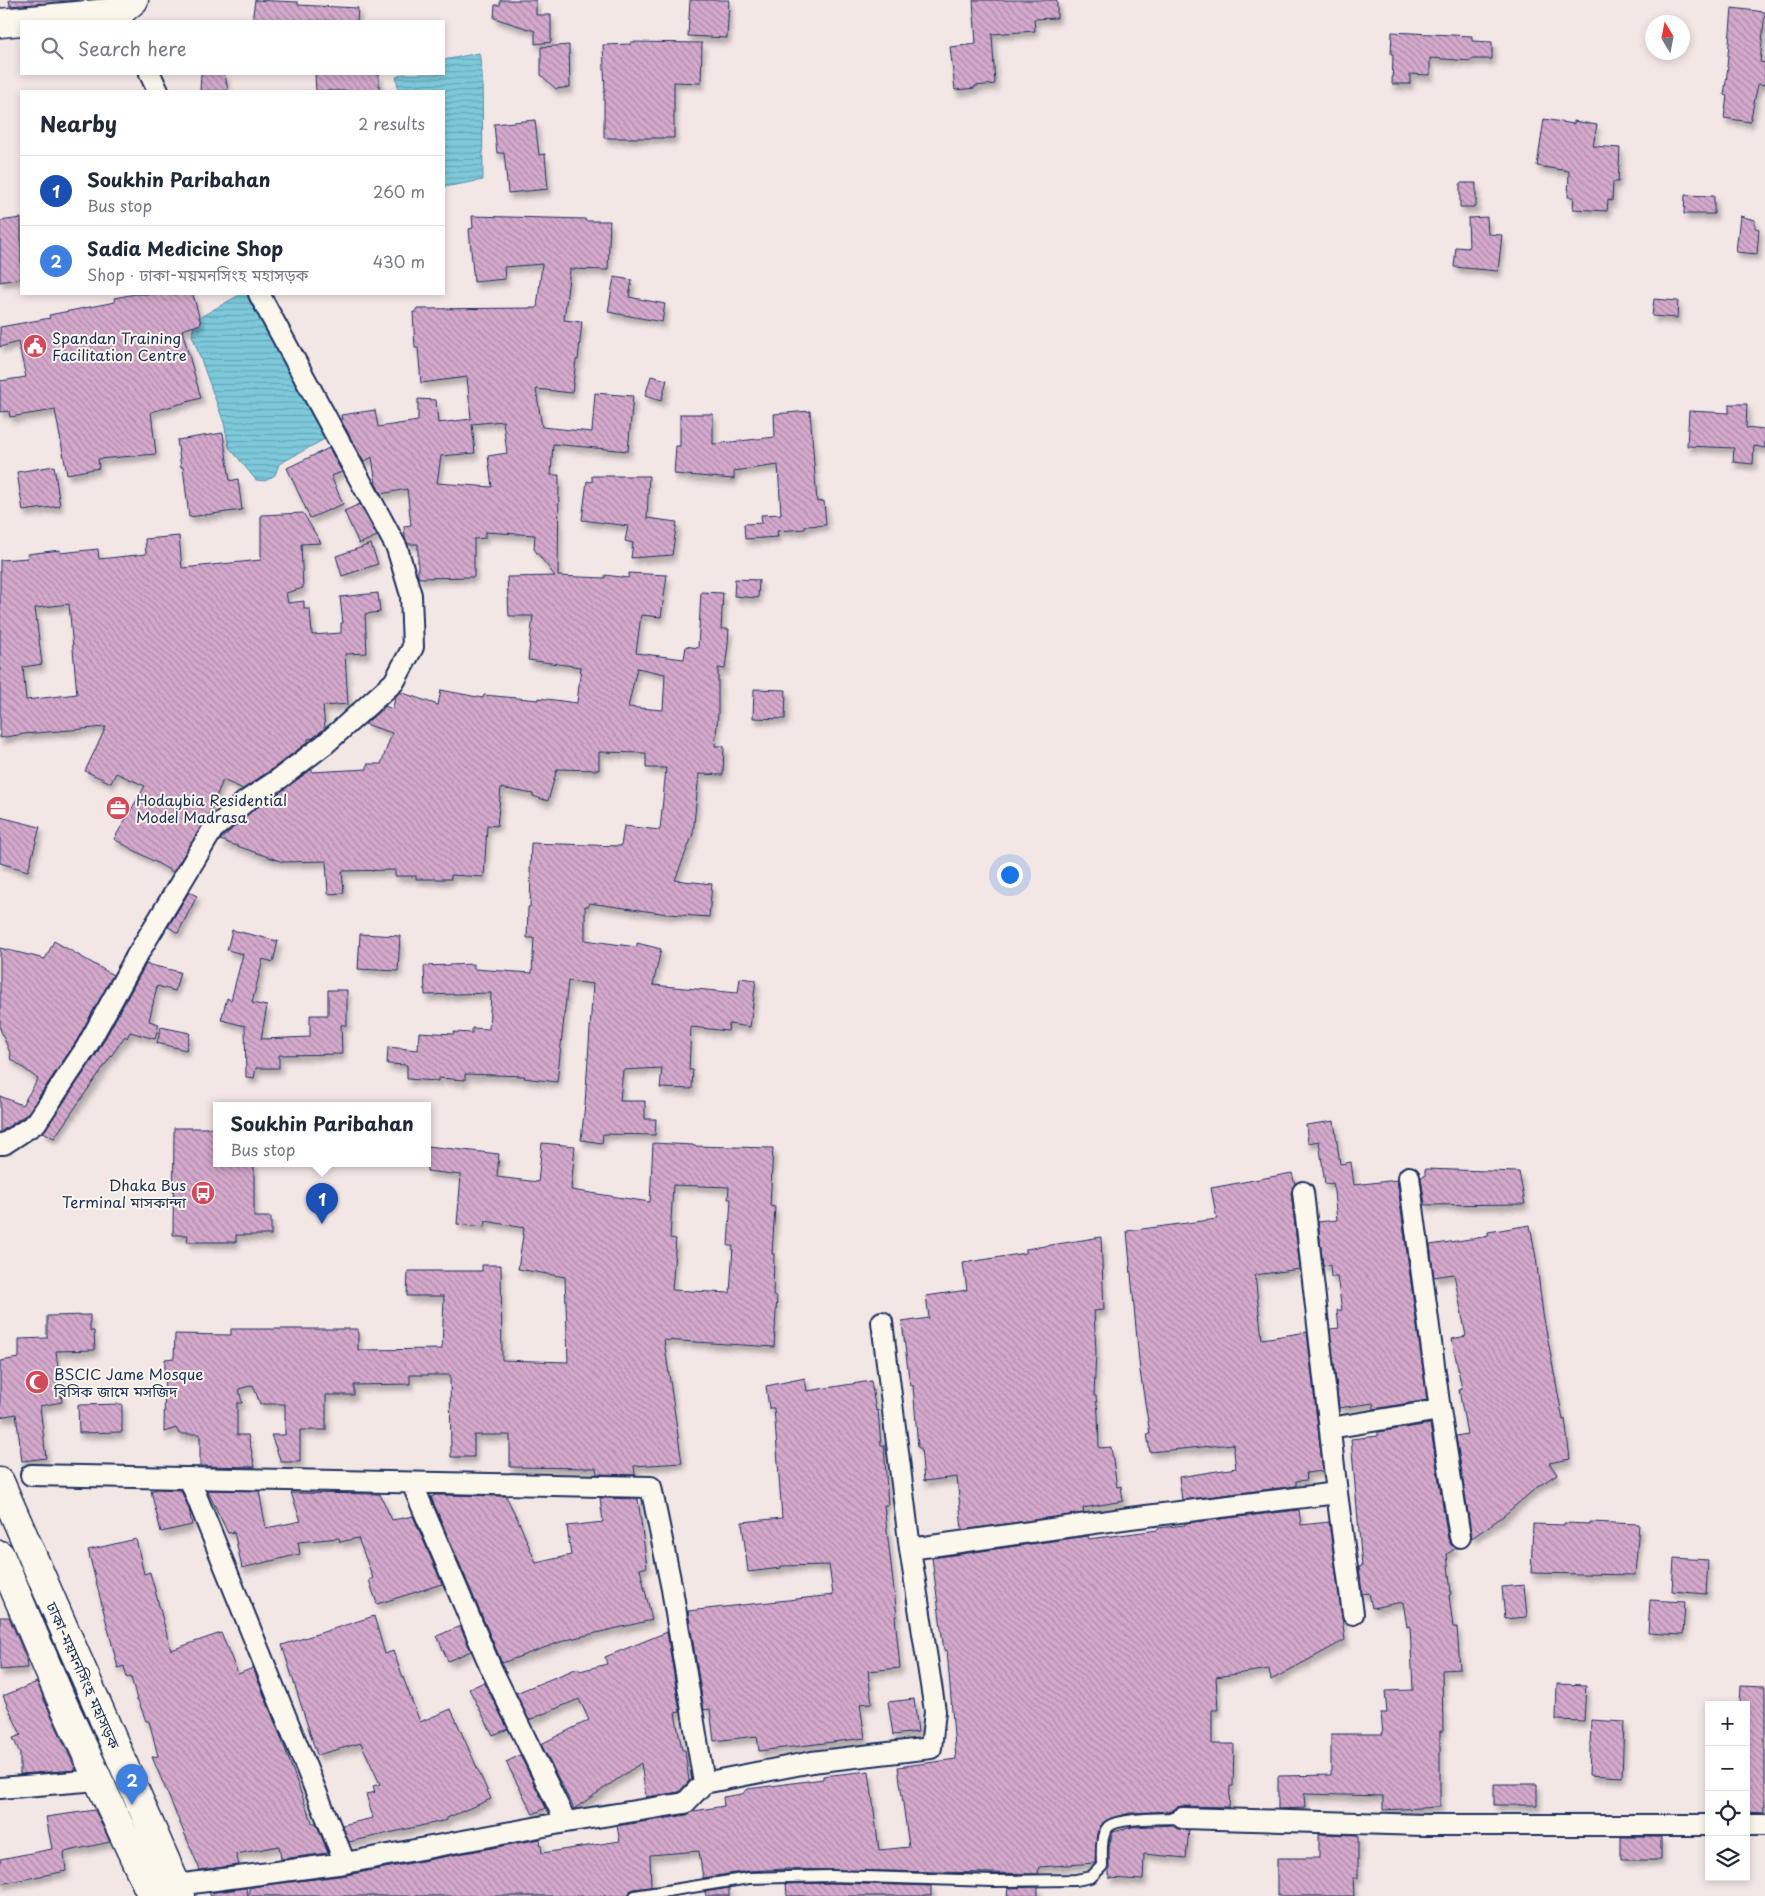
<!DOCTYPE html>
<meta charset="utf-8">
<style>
body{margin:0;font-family:"Playpen Sans","Noto Sans Bengali",sans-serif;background:#f2f2f3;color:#1f2937}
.controls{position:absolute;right:15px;bottom:15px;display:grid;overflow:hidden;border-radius:0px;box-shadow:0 2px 8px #0003}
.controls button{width:45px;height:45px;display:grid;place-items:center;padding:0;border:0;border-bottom:1px solid #e0e1e3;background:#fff;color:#1f2937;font:25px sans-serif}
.compass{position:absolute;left:1645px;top:15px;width:45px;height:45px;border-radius:50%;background:#fff;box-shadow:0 2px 8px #0003;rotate:350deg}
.you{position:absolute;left:1009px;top:874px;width:18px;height:18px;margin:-12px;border:4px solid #fff;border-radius:50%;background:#1a73e8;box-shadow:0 0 0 8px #1a73e833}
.badge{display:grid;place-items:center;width:32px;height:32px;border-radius:50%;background:#d1495b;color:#fff;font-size:16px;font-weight:700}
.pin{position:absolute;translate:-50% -41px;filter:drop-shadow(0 1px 2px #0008)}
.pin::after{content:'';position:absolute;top:26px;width:18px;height:15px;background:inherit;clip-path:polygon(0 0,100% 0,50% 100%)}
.popup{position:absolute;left:213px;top:1102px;width:218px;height:65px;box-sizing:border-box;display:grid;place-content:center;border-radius:0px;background:#fff;filter:drop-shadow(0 1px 4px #0005);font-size:16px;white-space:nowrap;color:#747a83}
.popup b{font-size:19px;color:#1f2937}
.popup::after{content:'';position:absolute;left:50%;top:100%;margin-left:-10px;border:10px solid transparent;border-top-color:#fff}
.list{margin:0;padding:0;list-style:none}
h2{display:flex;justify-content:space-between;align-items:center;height:65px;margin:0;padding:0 20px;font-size:21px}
h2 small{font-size:16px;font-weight:400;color:#747a83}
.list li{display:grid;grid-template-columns:32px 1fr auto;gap:15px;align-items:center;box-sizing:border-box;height:70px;padding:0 20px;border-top:1px solid #e0e1e3}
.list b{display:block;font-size:19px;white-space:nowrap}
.list p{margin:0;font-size:16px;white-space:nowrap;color:#747a83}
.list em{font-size:16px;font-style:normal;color:#747a83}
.icon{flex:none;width:28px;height:28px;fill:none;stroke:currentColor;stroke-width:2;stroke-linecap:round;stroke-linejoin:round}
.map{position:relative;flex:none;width:1765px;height:1896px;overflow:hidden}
.search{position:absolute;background:#fff;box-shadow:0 2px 8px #0003;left:20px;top:20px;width:425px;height:55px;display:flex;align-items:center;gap:12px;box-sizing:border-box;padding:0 18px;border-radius:0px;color:#747a83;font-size:19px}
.panel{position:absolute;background:#fff;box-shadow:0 2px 8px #0003;left:20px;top:90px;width:425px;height:205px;border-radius:0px}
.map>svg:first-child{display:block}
.water{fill:url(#water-rules);stroke:#568caa}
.building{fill:url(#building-back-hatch);stroke:#1b2f5e;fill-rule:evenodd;filter:url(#shadow)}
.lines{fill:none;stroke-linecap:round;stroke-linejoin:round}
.lane-casing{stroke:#1b2f5e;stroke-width:14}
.street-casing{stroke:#1b2f5e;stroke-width:24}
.secondary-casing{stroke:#1b2f5e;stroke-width:31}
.lane{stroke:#fbf7ec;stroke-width:10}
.street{stroke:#fbf7ec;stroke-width:20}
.secondary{stroke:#fbf7ec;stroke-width:28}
.labels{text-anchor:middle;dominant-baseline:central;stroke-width:4;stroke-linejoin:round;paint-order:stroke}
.poi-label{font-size:15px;fill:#1b2f5e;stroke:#fbf7ec;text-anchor:start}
.street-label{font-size:15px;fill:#1b2f5e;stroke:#fbf7ec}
</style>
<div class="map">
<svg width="1765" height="1896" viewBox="0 0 1765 1896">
<defs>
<pattern id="water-rules" width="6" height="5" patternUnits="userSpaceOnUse" patternTransform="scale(1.25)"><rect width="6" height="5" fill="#7dcadc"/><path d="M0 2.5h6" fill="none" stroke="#66a4b6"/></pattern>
<pattern id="building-back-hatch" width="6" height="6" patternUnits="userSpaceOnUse" patternTransform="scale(1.25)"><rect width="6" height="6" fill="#d5a9cc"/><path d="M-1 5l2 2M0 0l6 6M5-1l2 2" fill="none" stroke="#ac8aa9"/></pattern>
<filter id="shadow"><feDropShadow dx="3" dy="5.5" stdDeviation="2.5" flood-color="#0004"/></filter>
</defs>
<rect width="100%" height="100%" fill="#f3e7e6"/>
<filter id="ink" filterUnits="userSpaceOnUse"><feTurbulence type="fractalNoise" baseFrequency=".02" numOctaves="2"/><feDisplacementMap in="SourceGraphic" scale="10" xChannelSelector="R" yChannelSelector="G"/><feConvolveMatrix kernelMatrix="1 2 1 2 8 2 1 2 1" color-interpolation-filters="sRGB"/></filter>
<g filter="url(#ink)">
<!-- water -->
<path class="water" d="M479,53L482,72L483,180L444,187V91H399L396,77L403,74H444V60Z
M241,294H250L332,435L279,464L275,475L265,481L256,480L229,447L224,423L192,335L195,320Z"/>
<!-- building -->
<path class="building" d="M9,0H80L10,6Z
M255,0L298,2V5L358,8L357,21H252Z
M500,0H536V15H551V42L535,44V31L494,18L495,5H500Z
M690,0H729L727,38L688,36Z
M973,0H1057V18L1034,19L1035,31L992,34L995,84L975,86V88L955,90L950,47L976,44Z
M1732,8L1765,12L1760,62L1765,63V85L1758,84L1750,122L1724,118L1727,96L1724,95L1728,67H1727Z
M1392,32L1472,36V41L1492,42V59H1471V61L1430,58V75L1410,74V84H1392L1393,54H1391Z
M631,42L702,43L701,83L674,82V138H604V92H605L603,45L631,44Z
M569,45L570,87L556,89L541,75V47Z
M201,74H225L228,91H200Z
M315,74H379V91H316Z
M1544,119L1574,124V121L1597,125L1593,146L1620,148L1618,182H1613L1612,201L1608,200L1607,211L1573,209L1574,197H1568L1569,171L1537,166Z
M535,120L539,155L545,154L548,189L508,193L504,153H497L494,124Z
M1460,183H1476V207H1460Z
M1685,195L1714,196V214H1684Z
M472,216L585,219V221H610L608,270L570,269L564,320L582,322L578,360H576L572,393L536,389L542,427L592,432L595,393L633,396L628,451L553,444L551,475H559L558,576L605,578V575L628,578L629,573L667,575L661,617L641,615L636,653L684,659L686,646L698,648L701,592L723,593L721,629H729L728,644L725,669L718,668V714L715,746H724L723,775L699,774L693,834L675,880L712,884L709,917L668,914L589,903V906H585V940L637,947V943L661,949L653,985L738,993L740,978L756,980L750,1027L729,1024L728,1031L691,1027L689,1070H693L692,1089L660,1088L662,1068L623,1070L620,1101H645V1119H656L655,1135L603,1134L602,1143L581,1140L585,1104L593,984L568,981L557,1082L524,1078L525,1076L465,1074V1080L438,1078V1081L407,1079V1065L387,1064L388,1047L418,1050L419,1032L454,1034V1032L472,1033V1028L489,1029L491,993L425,995L424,966L474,964V969L532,973L534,938H527L528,907H530L531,873H530L531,843L621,846L624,826L660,830L666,768H646V753L599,752V770L557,769L548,801L533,796V794L501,788L497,826L487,825L484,877L451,875V879H416V876H395V870L342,871L344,893L328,894L326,861L283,862L220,840L253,810L312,769V772L367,769V764H381L392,733L365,724L380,711H381L385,706L392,709L396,696L400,692L438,705L441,690L483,698L484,695L539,700V698L577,703L581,667L528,660L533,616H509L507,577L555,576L534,549L535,535L485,532V538L474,539V577L418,578V544H408L405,538L404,526L411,525L407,489L381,494L376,484L372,457L364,462L342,422L341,415L375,410L378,427L418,421V399L436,400L438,423L471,419L467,377L421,383L418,348H415L413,312H416V309L537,308L542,264L504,267L505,279L474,282L469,229L473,228ZM503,421L507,453L488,456L492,487L437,483L441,456L475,453L472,424ZM637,668L665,674L663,710L628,707Z
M1740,216L1755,220V228L1759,229L1757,254L1736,252Z
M1487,217L1488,234L1502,235L1498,271L1454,267L1456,247L1469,248L1468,218Z
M21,218V278L0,282V221Z
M614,277L632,280L629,297L665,304L662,322L608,312Z
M135,294H193L201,324L182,330L201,398L151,412L156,454L98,459L99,468L67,474L55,410L10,417L9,411L0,412V381L26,377L18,342L0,347V327L50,318L49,315L115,302L114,298Z
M1654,299L1678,301L1677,318L1652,316Z
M651,376L667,380L661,401L645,396Z
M1729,404H1747L1746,428L1765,430V448L1754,446L1753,464L1733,462L1734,448L1687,446L1689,411L1729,413Z
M810,411L817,502L824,501L826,525L805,526V529L777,531L778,537L745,539L744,524L762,523L761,515L781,514L778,465L734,471V479L674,474L676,446H680V414H713V444L775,437L774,414Z
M223,433L230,481L238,479L242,510L189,517L183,467H181L177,440Z
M329,448L342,472L331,476L343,504L310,518L287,468Z
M54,466L60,506L23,511L17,472Z
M592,476H649L647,518L677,522L672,555L631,558L633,543L625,541L628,526L582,520L587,481L592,482Z
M360,504L377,536L359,544L344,511Z
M303,513L321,543L301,544L303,588L286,593L288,603L304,601V609H310L312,635L341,633V623H343L340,597L378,593L380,612L365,614L367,653L345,654L348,704L323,706L325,728L313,738L308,739V742L272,769L243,789L223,780L207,819L173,872L114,839L145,786L116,773L111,783L85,771L106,727L24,734L0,738V560L28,558L27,554L60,550V553L98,549L99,559L146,554L145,539L179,536L182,568L261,560V515ZM69,604L77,694L26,700L23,667L42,664L35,608Z
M371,544L378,564L342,576L336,556Z
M735,579L759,580L758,598L734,596Z
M754,689L786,690L785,719L753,718Z
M0,817L40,827L28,871L0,863Z
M189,892L197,896L178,933L168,927Z
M232,930L278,941L273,962L263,959L252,1003L267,1006L261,1039L310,1037V1015H328V990H347V1025H341L342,1054L279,1055V1068H256L254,1078L246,1077L245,1026L221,1020L227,998L231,1000L243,954L227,950Z
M360,934L400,936L398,971L358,969Z
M54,941L113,975L76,1042L27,1114L0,1132V1096L22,1105L38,1079L10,1058L11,1055L0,1029V948L45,959Z
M146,964L180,972L175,991L157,986L149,1021L159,1024L155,1039L130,1032L127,1038L125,1036L54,1138L43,1132L96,1055Z
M161,1027L190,1033L186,1050L157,1043Z
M1334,1121L1340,1164L1351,1162L1354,1185L1397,1180L1427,1400L1374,1409L1373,1403L1339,1408L1330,1329L1339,1328L1337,1310H1342L1337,1277H1331L1330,1265L1323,1266L1318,1222L1337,1220L1333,1183L1325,1184L1319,1141L1308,1143L1306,1125Z
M174,1128H217V1163H254V1217H271V1235H236V1242H187L188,1235H173Z
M542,1143L575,1146L571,1190L650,1202L653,1143L693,1145V1146L773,1148L770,1206L775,1207L772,1254H774L773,1296H777L774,1347L664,1340L682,1463L634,1466L635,1475L597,1474L596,1468L510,1467V1435H474V1457H451L450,1375H410V1384L354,1385V1395H326V1430H300V1462H281L271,1435H285V1404H260L253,1385L239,1389L242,1403H237V1435H248L255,1467L200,1466V1434H179L176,1428L164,1432L165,1359L174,1358L175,1334L231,1335V1329H358V1350L442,1349L444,1296H407L408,1271H482V1265H501L502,1360L568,1362L565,1277L518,1269L524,1228L486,1221L485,1227L457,1224L461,1175L427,1171V1146L499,1154L497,1177L538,1182ZM673,1185L729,1187L728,1199H731L728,1246H733L730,1293L672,1290L676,1239L670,1238Z
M1425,1169L1519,1172L1525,1204L1425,1205L1421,1177L1425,1176Z
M1292,1173L1295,1184L1291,1193L1300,1269L1255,1275L1262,1339L1307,1332L1323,1471L1306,1473L1307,1480L1296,1481V1486L1182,1500L1179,1477L1236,1468L1233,1444L1150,1452L1147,1434H1150L1140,1371L1127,1231L1217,1219L1211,1188Z
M1530,1225L1536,1258L1543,1314L1563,1420L1565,1419L1570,1459L1549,1463L1557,1474L1536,1488L1502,1517L1472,1538L1456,1436L1467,1434L1459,1390L1462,1389L1452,1339L1466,1336L1454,1274L1434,1277L1430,1245L1477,1238L1488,1236V1232Z
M1101,1237L1104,1310L1094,1311L1096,1352L1094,1396H1096L1098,1413L1099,1448L1111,1447L1117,1487L1121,1486L1123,1501L1083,1508L1084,1513L962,1530L957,1477L924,1481L921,1448H918L913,1385L910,1386L902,1322L929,1318L926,1296L967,1290L963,1263L1026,1253V1249Z
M90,1315V1331H94L95,1350L56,1351L62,1402L40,1406L46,1458L22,1461L16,1414L0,1417V1361L19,1358V1339L47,1338V1316Z
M805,1378L807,1391L871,1381L876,1411L878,1410L881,1445H884L888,1505H884L897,1616H895L900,1668L868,1671L872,1703L860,1704L865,1738L759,1751L757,1736L714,1741L710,1709L704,1710L688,1611L833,1595L829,1565L781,1566V1568L748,1572L742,1522L782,1518L774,1408H769L766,1386Z
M122,1404V1432L79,1433L78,1405Z
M1430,1424L1448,1539L1451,1545L1456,1548L1447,1554L1451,1594L1449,1595L1453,1627H1457L1460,1669L1442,1670L1443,1731H1440V1807L1383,1810V1796L1304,1794L1305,1808L1278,1809V1776L1331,1775V1734H1383L1381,1713H1387L1385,1691L1413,1690L1410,1626L1407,1627L1403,1602L1372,1608L1369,1593L1362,1594L1359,1567L1362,1566L1351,1439L1378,1436V1432Z
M157,1489L181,1490L189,1509L192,1525L161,1532L151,1491Z
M207,1490L259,1491L266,1528L301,1521L291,1493L380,1494L392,1520L413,1516L442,1584L377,1604L369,1580L373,1578L358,1538L340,1542L339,1538L298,1542L300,1554L242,1568L234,1532L228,1533Z
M436,1495L506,1496L519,1522L536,1563L571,1555L567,1526L603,1522L600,1498L638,1499L647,1567L640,1569L652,1620L566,1640L502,1663L431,1497Z
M1299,1510L1301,1525L1329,1522L1345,1640L1271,1680L1269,1669L1216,1677L1218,1710H1212V1744H1234L1233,1786H1230L1229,1807L1182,1806L1177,1807L1172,1811L1130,1813L1111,1818L1103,1823L1097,1833L1095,1863L1039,1867L1038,1874L786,1869L748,1871L703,1878L699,1851L650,1855L651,1887L633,1889L630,1891L628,1896H249V1888L259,1886L347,1875L540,1839L542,1853L620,1841L617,1826L687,1815L694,1811L724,1806L723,1797L742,1794L748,1789L823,1779V1776L869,1771L879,1850L909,1847L898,1767L956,1759L947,1650L944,1651L932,1558L1088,1536L1089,1539L1158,1530V1528L1185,1525V1523Z
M1590,1522L1639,1524L1635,1575L1531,1573L1533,1524L1564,1525V1523L1590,1524Z
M136,1539L144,1574L150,1572L171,1650L221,1633L238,1674L253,1668L280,1735L308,1812H309L312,1823H316L328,1853L281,1859L279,1846L236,1854L239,1865L200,1870L152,1757L158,1756L149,1721H146L138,1700H137L131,1677L127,1678L124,1666L118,1668L88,1550Z
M1674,1558L1708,1560L1706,1594L1672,1591Z
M1524,1585L1527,1617L1505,1619L1502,1587Z
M1650,1600L1685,1602L1683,1635L1648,1633Z
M374,1616L385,1654L393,1651L420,1722L451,1709L491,1799L447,1818V1820L349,1842L342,1825L373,1818L366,1794L375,1792L373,1786L380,1784L361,1743L317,1755L282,1645Z
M0,1617H9L26,1658L27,1668L0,1670Z
M460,1626L471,1651L448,1661L437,1636Z
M667,1632L680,1712L675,1713L682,1750H685L689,1781L679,1792L646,1797L641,1763L574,1809L541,1744L589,1720L579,1699L529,1720L516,1693L578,1668L580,1671L607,1664L605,1657Z
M37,1682L46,1704L76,1770L20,1774V1753L13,1738L21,1735L3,1696Z
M484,1682L508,1729L493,1735L469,1689Z
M1557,1684L1586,1685L1584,1721L1556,1720Z
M1741,1686L1765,1687V1813L1746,1812V1705H1740Z
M914,1699L918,1732L893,1735L888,1702Z
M1591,1720L1624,1722L1622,1777L1589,1775Z
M520,1755L546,1808L533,1814L506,1762Z
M1494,1784H1537V1805H1494Z
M95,1810L110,1842L64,1852L66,1871L0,1884V1859L52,1849L46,1817Z
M1173,1825L1176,1828L1189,1830L1186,1858L1144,1854L1143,1880L1109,1878V1846L1113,1832L1132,1827Z
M1319,1834L1358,1835V1878H1353L1354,1896H1277V1858H1319Z
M1621,1837H1661V1860H1621Z
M831,1883L931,1886V1896H787L786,1884Z
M1038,1887V1896H1007L1008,1888Z
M246,1888L248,1896H211L209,1893Z
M729,1888V1896H706L705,1892Z"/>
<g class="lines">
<!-- lane casing -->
<g class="lane-casing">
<path id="lane" d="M635,1896L749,1878L831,1876L993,1881L1076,1880L1091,1877L1102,1866C1102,1855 1100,1836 1108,1827C1116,1818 1167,1818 1182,1818"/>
</g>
<!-- street casing -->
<g class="street-casing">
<path id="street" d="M150,74L158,91
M0,1144H4L36,1123L86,1048L136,957L213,829L246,801L279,779L325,744L394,682L413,647L411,595L397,548L259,294
M1440,1410L1460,1537
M1330,1428L1440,1410L1409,1177
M31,1475L651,1487L672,1589L704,1783
M189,1478L345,1863
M412,1483L491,1668L566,1822
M1337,1493L1353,1614
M910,1549L1130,1518L1337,1493L1303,1192
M0,1788L98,1780
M1182,1818L1424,1825H1709
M1746,1825H1765
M177,1885L345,1863L566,1822L685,1803L704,1783L812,1762L931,1748L935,1711L910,1549L882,1322"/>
</g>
<!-- secondary casing -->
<g class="secondary-casing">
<path id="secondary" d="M0,23L120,12L134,0
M0,1482L181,1896
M0,1555L60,1697L152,1896"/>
</g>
<!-- lane -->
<use href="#lane" class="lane"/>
<!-- street -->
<use href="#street" class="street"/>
<!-- secondary -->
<use href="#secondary" class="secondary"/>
</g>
</g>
<!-- icons -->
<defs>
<g id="civic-disc" transform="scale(1.25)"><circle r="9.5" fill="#d1495b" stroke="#fbf7ec"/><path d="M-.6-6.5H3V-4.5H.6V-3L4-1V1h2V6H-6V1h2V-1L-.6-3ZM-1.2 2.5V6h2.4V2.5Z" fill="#fff"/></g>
<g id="office-disc" transform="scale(1.25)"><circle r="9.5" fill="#d1495b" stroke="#fbf7ec"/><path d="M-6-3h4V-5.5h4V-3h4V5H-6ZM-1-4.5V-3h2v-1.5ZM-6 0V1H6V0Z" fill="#fff"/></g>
<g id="bus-disc" transform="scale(1.25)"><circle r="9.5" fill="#d1495b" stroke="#fbf7ec"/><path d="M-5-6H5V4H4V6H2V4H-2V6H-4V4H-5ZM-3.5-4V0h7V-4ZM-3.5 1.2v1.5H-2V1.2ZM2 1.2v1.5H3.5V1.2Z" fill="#fff"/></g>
<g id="mosque-disc" transform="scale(1.25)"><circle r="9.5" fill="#d1495b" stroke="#fbf7ec"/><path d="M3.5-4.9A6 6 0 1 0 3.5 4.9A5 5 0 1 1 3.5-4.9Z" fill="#fff"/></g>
</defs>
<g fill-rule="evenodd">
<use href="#civic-disc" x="35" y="346"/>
<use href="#office-disc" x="118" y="808"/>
<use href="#bus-disc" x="203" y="1193"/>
<use href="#mosque-disc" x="37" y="1382"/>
</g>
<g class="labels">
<!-- poi labels -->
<g class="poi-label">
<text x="52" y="337">Spandan Training<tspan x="52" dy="17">Facilitation Centre</tspan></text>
<text x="136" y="799">Hodaybia Residential<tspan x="136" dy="17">Model Madrasa</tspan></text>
<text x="186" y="1184" text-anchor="end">Dhaka Bus<tspan x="186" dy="17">Terminal মাসকান্দা</tspan></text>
<text x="54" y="1373">BSCIC Jame Mosque<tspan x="54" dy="17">বিসিক জামে মসজিদ</tspan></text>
</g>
<!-- street labels -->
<g class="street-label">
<text transform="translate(84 1675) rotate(66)">ঢাকা-ময়মনসিংহ মহাসড়ক</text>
</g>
</g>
</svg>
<div class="controls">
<button>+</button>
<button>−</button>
<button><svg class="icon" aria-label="locate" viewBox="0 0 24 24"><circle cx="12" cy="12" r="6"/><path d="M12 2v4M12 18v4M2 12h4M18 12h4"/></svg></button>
<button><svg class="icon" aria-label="layers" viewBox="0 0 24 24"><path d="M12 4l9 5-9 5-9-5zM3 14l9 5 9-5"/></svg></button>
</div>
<svg class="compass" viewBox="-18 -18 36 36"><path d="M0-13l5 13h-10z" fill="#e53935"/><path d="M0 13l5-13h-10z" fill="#747a83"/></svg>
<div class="you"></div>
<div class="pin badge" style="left:322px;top:1224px;background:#1a4fb4">1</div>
<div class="popup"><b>Soukhin Paribahan</b>Bus stop</div>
<div class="pin badge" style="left:132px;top:1805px;background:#3f7fe0">2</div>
<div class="search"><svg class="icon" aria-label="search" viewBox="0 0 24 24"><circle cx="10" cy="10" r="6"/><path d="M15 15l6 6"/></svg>Search here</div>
<section class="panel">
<h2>Nearby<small>2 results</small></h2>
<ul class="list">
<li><span class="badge" style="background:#1a4fb4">1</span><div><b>Soukhin Paribahan</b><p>Bus stop</p></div><em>260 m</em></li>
<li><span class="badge" style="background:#3f7fe0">2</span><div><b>Sadia Medicine Shop</b><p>Shop · ঢাকা-ময়মনসিংহ মহাসড়ক</p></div><em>430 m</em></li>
</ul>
</section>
</div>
